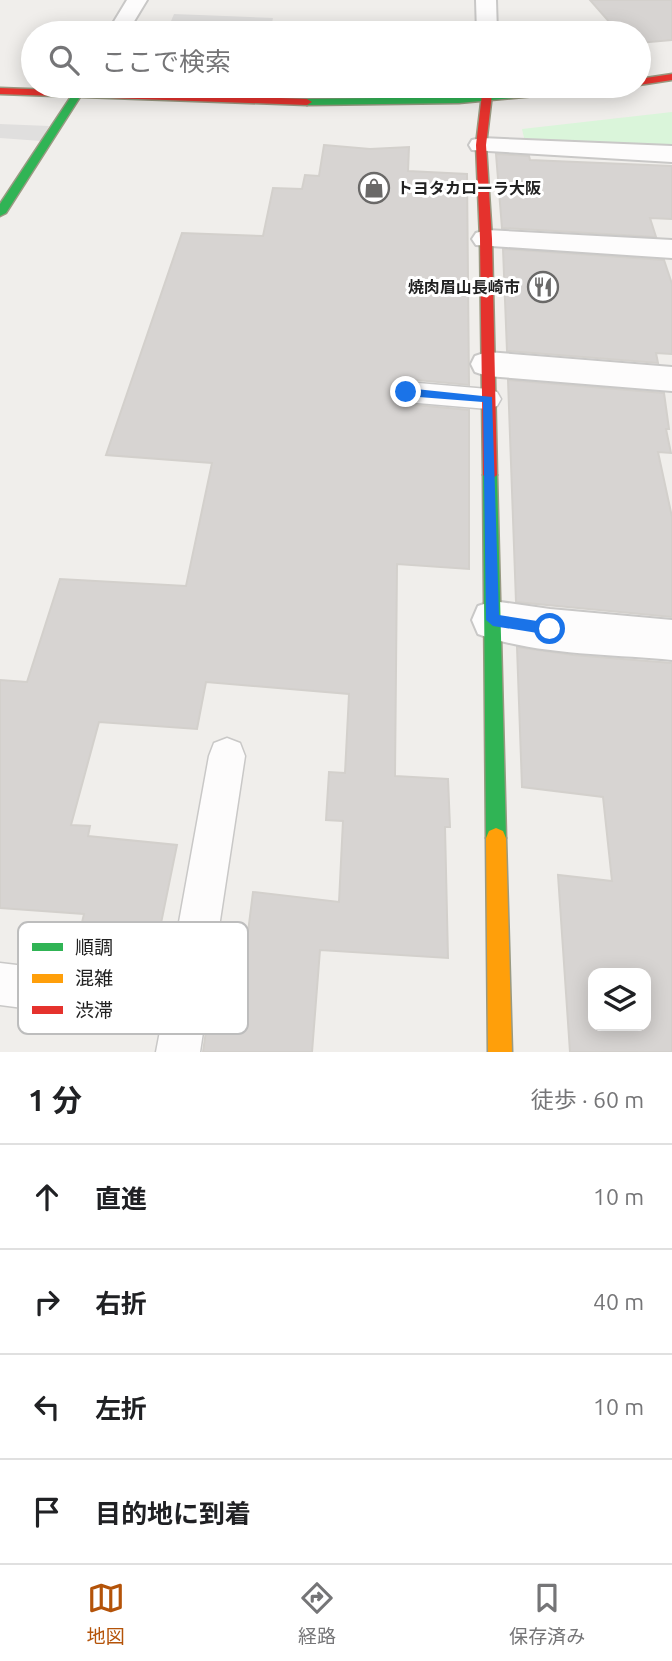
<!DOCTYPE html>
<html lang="ja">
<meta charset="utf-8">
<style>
body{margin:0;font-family:Ubuntu,"Noto Sans JP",sans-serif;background:#f2f2f2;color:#202124}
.controls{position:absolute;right:21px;bottom:21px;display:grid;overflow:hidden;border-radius:14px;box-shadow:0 4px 18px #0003}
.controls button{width:63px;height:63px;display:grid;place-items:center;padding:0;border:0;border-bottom:2px solid #e0e0e0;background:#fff;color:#202124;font:35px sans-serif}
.stop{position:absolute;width:21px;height:21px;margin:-16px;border:5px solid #1a73e8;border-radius:50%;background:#fff}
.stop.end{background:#1a73e8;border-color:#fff;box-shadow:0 2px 7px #0008}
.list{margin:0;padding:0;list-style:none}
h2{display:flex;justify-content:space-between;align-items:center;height:91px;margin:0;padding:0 28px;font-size:30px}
h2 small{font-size:23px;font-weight:400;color:#757577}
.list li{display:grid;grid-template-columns:46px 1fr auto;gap:21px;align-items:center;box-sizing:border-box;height:105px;padding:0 28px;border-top:2px solid #e0e0e0}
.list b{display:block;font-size:26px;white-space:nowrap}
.list em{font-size:23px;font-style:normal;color:#757577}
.icon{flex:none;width:38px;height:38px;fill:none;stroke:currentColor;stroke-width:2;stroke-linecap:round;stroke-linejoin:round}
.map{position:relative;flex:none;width:672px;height:1052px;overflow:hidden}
.search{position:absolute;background:#fff;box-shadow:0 4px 18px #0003;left:21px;right:21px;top:21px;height:77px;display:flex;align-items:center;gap:18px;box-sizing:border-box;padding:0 24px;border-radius:38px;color:#757577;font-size:26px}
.sheet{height:511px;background:#fff}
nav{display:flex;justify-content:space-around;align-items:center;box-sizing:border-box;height:98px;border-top:2px solid #e0e0e0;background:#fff;font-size:19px;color:#757577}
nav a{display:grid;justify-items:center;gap:4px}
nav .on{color:#b45309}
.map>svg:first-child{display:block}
.park{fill:#daf5da}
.parking{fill:#e0dfde}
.building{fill:#d7d4d2;stroke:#d3d0cc;stroke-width:2;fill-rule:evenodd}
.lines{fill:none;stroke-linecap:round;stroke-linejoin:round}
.lane-casing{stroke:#c9c8c7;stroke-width:3}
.street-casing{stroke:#c9c8c7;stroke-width:4}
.fast-casing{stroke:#999a82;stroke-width:3}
.slow-casing{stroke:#999a82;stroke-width:3}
.jam-casing{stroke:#999a82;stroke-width:3}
.lane{fill:#fdfcfc;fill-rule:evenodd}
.street{fill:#fdfcfc;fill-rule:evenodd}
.fast{fill:#30b455;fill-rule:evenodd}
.slow{fill:#ff9f0a;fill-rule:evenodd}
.jam{fill:#e5322d;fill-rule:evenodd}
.route{fill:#1a73e8}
.labels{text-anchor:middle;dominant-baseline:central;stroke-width:6;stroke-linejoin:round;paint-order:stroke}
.far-poi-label{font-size:16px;font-weight:bold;fill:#222;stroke:#fff;text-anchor:start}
.key{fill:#fff;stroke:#bdbdbd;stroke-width:2}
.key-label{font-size:19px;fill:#222}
</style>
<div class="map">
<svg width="672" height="1052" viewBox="0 0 672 1052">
<rect width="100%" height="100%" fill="#f0eeeb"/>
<!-- park -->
<path class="park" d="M672,112V148L525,142L522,129Z"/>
<!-- parking -->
<path class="parking" d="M174,14L273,18L270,33H166Z
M306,23H354L352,33H303Z
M0,124L49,126L41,141L0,138Z"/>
<!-- building -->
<path class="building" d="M590,0H672V40L639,43V33H619Z
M324,145L370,149L409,147L408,171L467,174L469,385L406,379L396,383L391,391L395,400L405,404L469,410V569L397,564L395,776L448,779L450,827H445L448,958L320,950L312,1052H203L216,961L244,964L253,892L339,902L343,821L326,820L329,772L345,773L349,694L206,682L197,729L99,722L71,825L90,826L88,836L177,845L157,943L79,935L84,914L0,908V680L27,682L60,579L186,586L212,463L106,455L182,233L263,236L273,188L302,189L305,175L319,176Z
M496,154L529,156L530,160L672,166V219L650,218L656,237L502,228Z
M503,249L664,260L672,284V354L656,353L658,363L507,351Z
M508,380L664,393L669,429H666L671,453L658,452L672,517V617L516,602Z
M517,647L573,655L672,663V1052H570L558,875L612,881L603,797L522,787ZM593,973H646V1026H593Z"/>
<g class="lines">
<!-- lane casing -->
<g class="lane-casing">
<path id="lane" d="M406,382L488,389L497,392L501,399L497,406L488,409L406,402L397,399L393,392L397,385Z
M227,738L240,743L245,756L200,1052H156L161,1026L0,1005V963L168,983L209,756L214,743Z"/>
</g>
<!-- street casing -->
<g class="street-casing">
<path id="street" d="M127,0H147L127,33H107Z
M476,0H496L497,33H477Z
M481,138L672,146V162L472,150L469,145L472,140Z
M486,230L672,240V258L476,245L472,239L476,233Z
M487,352L672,367V391L487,376L475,372L471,364L475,356Z
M493,601L550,609L672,620V660C611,654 535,655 478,634L472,620L478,606Z"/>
</g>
<!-- fast casing -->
<g class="fast-casing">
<path id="fast" d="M78,86H87L6,213L0,216V204Z
M583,86H616L611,89L459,103L307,105L302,102L307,99L459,97Z
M490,469L497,475L506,838L503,845L496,848L489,845L486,838L483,475Z"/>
</g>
<!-- slow casing -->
<g class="slow-casing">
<path id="slow" d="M496,828L503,831L506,838L512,1052H488L486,838L489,831Z"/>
</g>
<!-- jam casing -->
<g class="jam-casing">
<path id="jam" d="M672,74V80L639,85V79Z
M483,86H493L486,145L492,239L497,475L490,481L483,475L480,239L476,145Z
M0,88L307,99L312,102L307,105L0,94Z"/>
</g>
<!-- lane -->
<use href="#lane" class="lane"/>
<!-- street -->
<use href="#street" class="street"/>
<!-- fast -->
<use href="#fast" class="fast"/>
<!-- slow -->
<use href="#slow" class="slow"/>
<!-- jam -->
<use href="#jam" class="jam"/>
</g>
<!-- route -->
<path class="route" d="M406,388L492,397L499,615L550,623L556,629L555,633L550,635L493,626L486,620L483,402L406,396L401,392Z"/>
<!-- icons -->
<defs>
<g id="shop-ring" transform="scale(1.575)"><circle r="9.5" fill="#fff" stroke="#6a6968" stroke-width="1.5"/><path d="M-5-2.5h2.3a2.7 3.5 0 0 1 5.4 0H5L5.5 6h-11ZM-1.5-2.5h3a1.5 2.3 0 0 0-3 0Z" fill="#6a6968"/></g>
<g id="restaurant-ring" transform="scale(1.575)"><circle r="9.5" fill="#fff" stroke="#6a6968" stroke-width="1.5"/><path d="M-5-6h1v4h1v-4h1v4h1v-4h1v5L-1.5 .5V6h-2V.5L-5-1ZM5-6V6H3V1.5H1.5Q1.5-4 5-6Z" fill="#6a6968"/></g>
</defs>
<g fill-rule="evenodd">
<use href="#shop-ring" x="374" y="188"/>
<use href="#restaurant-ring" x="543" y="287"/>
</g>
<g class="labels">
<!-- far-poi labels -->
<g class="far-poi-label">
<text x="397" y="188">トヨタカローラ大阪</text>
<text x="520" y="287" text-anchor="end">焼肉眉山長崎市</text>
</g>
</g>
<!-- legend -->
<rect x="18" y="922" width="230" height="112" rx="10" class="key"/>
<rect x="32" y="943" width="31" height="8" fill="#30b455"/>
<rect x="32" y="974" width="31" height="9" fill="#ff9f0a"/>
<rect x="32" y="1006" width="31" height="8" fill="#e5322d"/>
<g class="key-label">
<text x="75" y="954">順調</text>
<text x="75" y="985">混雑</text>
<text x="75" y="1017">渋滞</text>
</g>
</svg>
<div class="controls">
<button><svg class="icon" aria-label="layers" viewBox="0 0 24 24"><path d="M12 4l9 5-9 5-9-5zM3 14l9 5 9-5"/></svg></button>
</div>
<div class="stop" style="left:550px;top:629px"></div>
<div class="stop end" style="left:406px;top:392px"></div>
<div class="search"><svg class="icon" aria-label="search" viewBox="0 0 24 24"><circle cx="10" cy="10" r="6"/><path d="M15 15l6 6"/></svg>ここで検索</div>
</div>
<section class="sheet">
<h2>1 分<small>徒歩 · 60 m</small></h2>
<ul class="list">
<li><svg class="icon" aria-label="ahead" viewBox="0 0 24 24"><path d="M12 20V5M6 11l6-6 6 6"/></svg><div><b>直進</b></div><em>10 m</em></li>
<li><svg class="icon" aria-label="right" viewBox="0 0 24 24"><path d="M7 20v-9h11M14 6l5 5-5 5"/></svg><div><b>右折</b></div><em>40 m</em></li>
<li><svg class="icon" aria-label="left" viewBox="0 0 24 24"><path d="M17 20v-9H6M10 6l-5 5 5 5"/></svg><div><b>左折</b></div><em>10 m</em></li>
<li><svg class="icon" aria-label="arrive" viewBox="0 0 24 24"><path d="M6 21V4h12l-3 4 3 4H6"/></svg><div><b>目的地に到着</b></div></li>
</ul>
</section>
<nav>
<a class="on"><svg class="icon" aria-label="map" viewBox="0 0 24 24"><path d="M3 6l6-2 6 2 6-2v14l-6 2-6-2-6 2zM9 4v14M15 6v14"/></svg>地図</a>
<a><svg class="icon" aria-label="directions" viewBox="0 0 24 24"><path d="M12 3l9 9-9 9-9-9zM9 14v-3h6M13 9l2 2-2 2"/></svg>経路</a>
<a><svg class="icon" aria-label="saved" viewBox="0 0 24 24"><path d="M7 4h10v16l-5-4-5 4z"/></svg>保存済み</a>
</nav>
